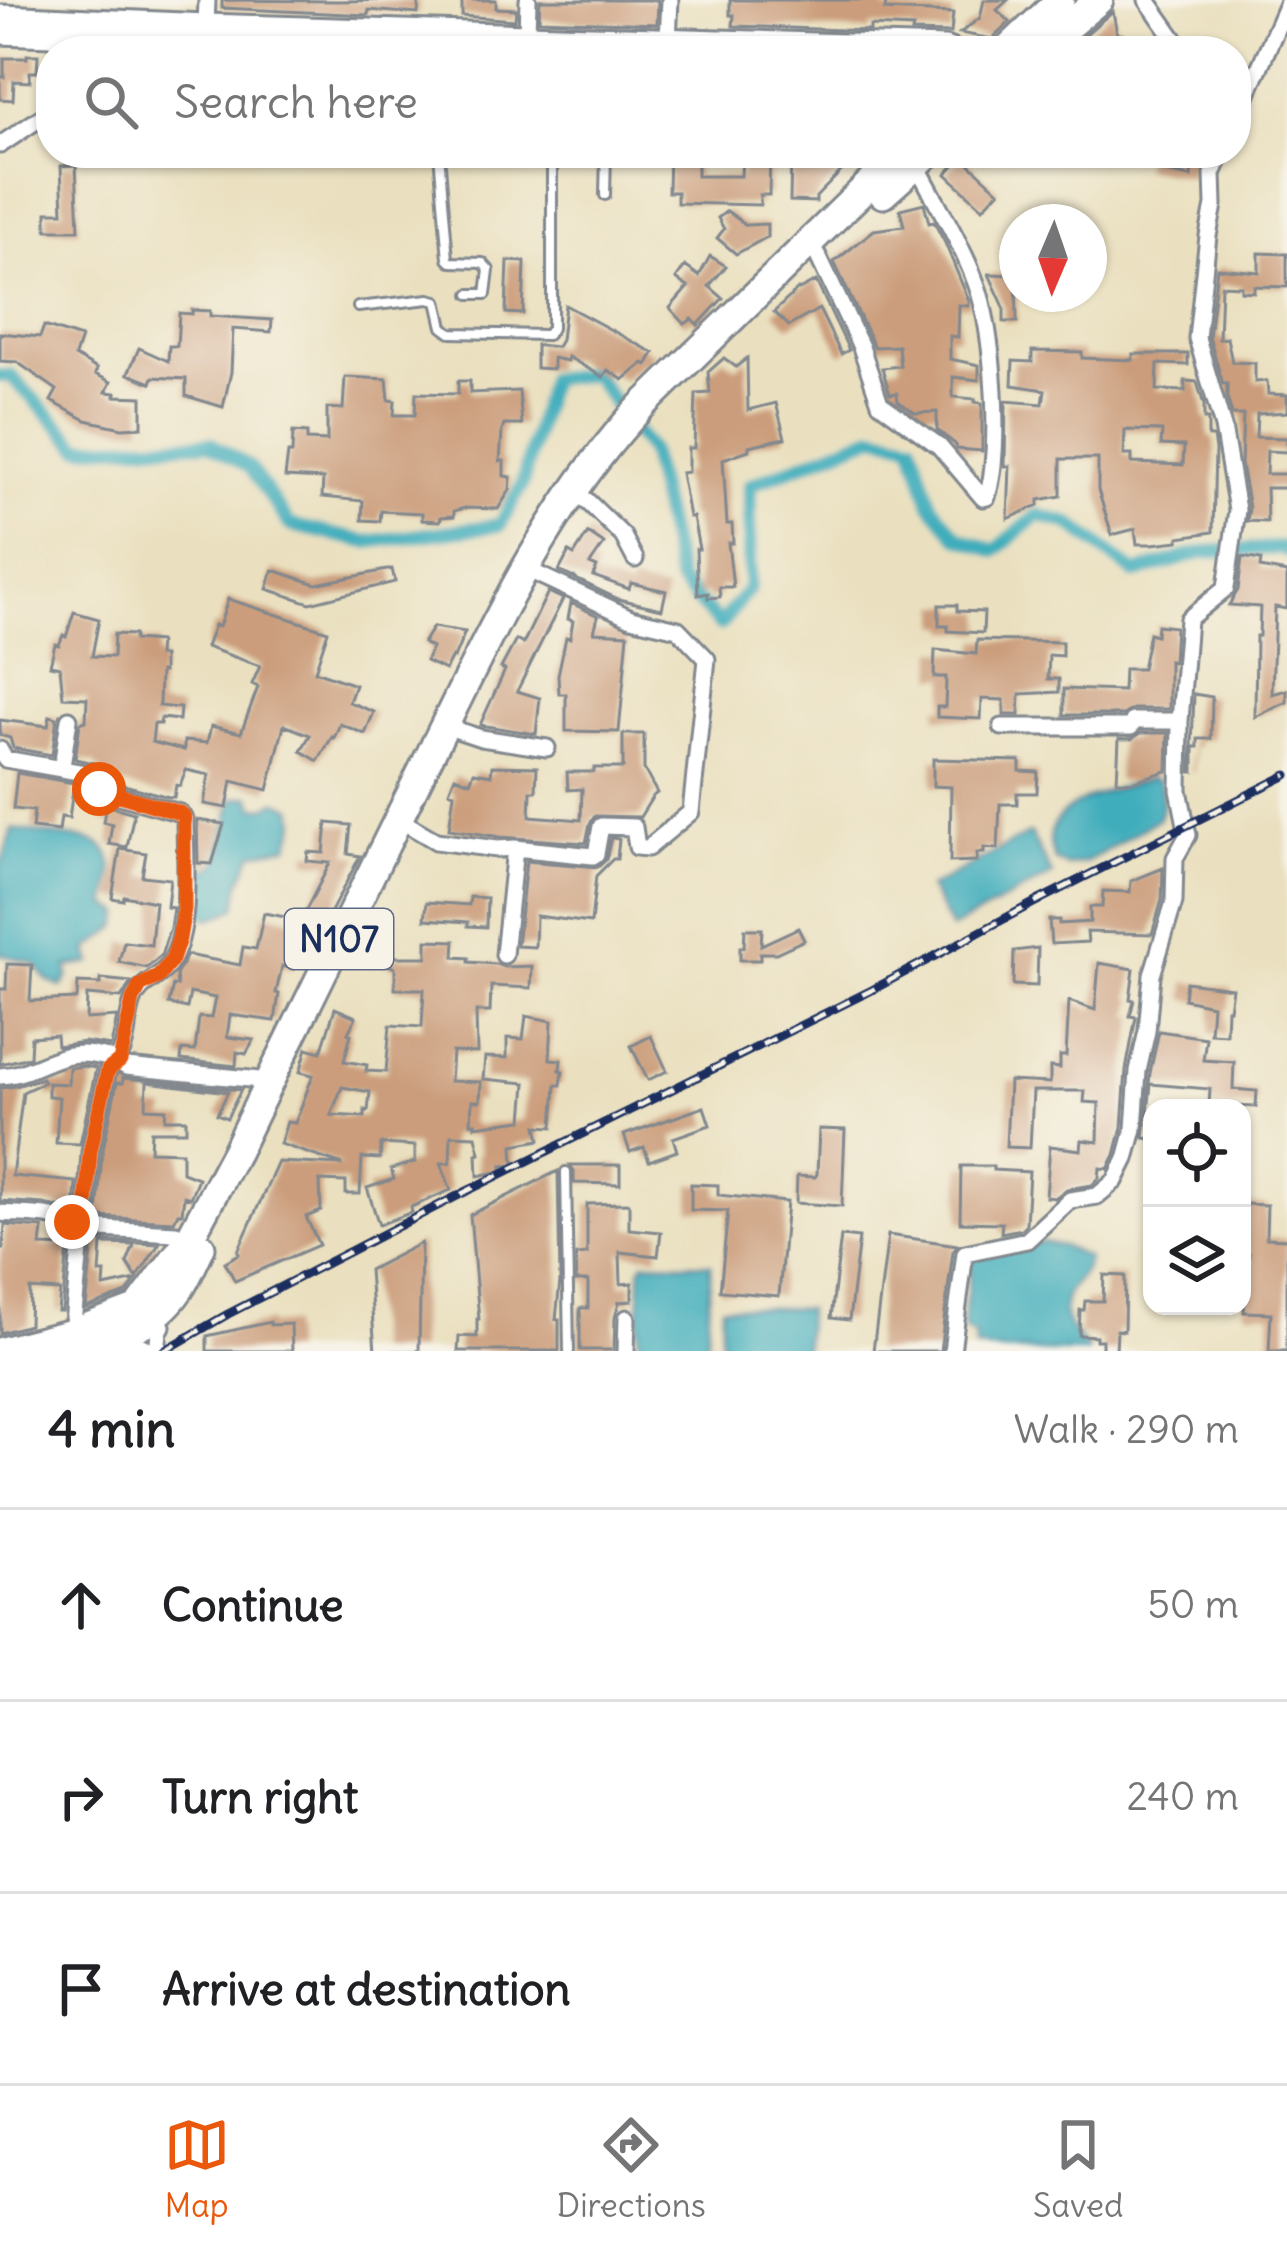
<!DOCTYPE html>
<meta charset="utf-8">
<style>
body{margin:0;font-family:Delius,sans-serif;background:#f6f6f6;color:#202124}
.controls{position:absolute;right:36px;bottom:36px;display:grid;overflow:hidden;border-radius:24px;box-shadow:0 3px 9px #0004}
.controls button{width:108px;height:108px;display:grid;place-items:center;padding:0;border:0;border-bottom:3px solid #e0e0e0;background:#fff;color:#202124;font:60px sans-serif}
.compass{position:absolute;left:999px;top:204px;width:108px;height:108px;border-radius:50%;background:#fff;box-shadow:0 3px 9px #0004;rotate:182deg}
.stop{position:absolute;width:36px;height:36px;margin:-27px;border:9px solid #ea580c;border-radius:50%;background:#fff}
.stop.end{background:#ea580c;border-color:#fff;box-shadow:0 3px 12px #0008}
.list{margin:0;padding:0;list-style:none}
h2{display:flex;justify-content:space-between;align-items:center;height:156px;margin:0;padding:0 48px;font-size:51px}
h2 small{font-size:39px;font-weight:400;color:#757577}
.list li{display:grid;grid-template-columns:78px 1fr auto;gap:36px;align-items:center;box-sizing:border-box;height:192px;padding:0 48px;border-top:3px solid #e0e0e0}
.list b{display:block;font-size:45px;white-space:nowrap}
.list em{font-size:39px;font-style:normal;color:#757577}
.icon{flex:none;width:66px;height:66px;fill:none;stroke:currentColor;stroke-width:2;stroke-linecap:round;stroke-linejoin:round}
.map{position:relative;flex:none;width:1287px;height:1351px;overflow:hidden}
.search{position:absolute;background:#fff;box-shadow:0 3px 9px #0004;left:36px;right:36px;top:36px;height:132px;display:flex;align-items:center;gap:30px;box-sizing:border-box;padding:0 42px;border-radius:48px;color:#757577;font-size:45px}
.sheet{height:732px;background:#fff}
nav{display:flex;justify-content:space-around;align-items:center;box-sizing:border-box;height:168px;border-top:3px solid #e0e0e0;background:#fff;font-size:33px;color:#757577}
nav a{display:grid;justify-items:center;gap:6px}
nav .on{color:#ea580c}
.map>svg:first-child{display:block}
.water{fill:#3fadbc;stroke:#2d6e8d;stroke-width:3}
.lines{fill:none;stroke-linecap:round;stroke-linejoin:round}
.canal{stroke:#3fadbc;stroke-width:14}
.building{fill:#cb9d7c;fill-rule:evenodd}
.lane-casing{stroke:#82888e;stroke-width:14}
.street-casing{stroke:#82888e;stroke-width:21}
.secondary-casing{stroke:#82888e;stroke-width:27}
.highway-casing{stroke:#82888e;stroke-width:33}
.lane{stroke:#fff;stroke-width:8}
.street{stroke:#fff;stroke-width:15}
.secondary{stroke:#fff;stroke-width:21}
.highway{stroke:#fff;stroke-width:27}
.rail-casing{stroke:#1b2f5e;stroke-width:9}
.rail{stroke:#f7f3e8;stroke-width:4.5;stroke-dasharray:14;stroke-linecap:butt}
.route{stroke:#ea580c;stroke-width:15}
.labels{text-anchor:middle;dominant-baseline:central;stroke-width:9;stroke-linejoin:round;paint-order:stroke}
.shield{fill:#f7f3e8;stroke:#5d6a87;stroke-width:3}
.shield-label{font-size:36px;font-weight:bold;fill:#1b2f5e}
</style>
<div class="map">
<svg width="1287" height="1351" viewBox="0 0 1287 1351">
<rect width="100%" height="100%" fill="#f7f3e8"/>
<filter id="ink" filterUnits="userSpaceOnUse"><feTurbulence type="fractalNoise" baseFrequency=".00833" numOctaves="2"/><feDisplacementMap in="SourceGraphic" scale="24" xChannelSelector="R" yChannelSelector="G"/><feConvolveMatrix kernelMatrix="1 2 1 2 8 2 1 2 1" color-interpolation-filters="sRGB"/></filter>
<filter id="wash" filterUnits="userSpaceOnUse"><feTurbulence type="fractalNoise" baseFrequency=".004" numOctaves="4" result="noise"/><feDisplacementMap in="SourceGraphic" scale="48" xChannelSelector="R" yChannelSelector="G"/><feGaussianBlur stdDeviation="2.7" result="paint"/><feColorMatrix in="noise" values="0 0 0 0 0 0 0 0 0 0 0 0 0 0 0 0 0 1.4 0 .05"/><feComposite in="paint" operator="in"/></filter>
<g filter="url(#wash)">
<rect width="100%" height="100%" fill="#eae0bf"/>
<!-- water -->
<path class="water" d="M1152,778L1160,782C1163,794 1164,808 1158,819L1087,862L1068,866L1055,861C1029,804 1113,791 1152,778Z
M250,796L256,808L268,806L276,801L294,808L296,823L289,846L253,853L240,883L236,908L211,919L193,913L191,904L197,873L215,866L219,859L233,798Z
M12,829C29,831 44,834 60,836C89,839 116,841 112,876C111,887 110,895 107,905L122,913L119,926L88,950L92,963L67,967L69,975L62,987L48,981L34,963L0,954V868Z
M1030,833L1052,875L951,929L929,888Z
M1043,1242L1062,1246L1088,1258C1084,1278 1076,1278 1068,1293C1056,1314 1073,1335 1088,1348L1087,1351H1006L975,1348L974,1335L965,1331L963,1325L971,1262L974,1257L1008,1246Z
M644,1262L711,1264L706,1351H638L641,1268Z
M722,1306L806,1309L805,1351H720Z"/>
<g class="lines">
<!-- canal -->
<path class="canal" d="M0,376H11L80,447L210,443L249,467L290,525L367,542L500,525L522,485L549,379L593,374L649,450L679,581L720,625L749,589L750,485L874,435L912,443L931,504L958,537L995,551L1038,515L1070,524L1135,573L1203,552L1280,548L1287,551"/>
</g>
<g id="blocks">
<!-- building -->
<path class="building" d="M222,0L338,1L419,0L418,14L369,10L368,15L222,8Z
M462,0H496V8L516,9L515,20L462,16Z
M540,0H658L657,24L539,20Z
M730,0H886L885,10L953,13L951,33L912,32L913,28L870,26V31L733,26L734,15H730Z
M984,0H1008L997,10L1010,22L992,39L960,33L980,18Z
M1113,11L1117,34L1146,36L1145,51H1066Z
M27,55H38L37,72H30V82L14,81L13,100L0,99V77H4V58H27Z
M669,153H697V176H741L742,153H770L769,195H760V205L677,203V192H668Z
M791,153H859L816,197V202L790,201Z
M1147,153H1193L1191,177L1143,168Z
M962,157L999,191L983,208L946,174Z
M76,165L79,230H47V212H63L61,166Z
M924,203L929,223L934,222L945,243L969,301V306L959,305L958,337L950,336V359L979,365V380L953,377V397L975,399V402L982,403V451L957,449L955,444L937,430V412L915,413L898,401L897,393L890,394L882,368L900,366L898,346L874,347L834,262L874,230L904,226L900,209Z
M727,211L746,225L767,224V237L736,254L717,238L724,229L718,218Z
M1259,253L1287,254V287L1254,286V292L1241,291V286L1221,285L1219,339L1227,338L1232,362L1255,363V382L1267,381L1268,394L1287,395V412L1257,414L1256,437L1287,438V452L1267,451L1266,474H1286L1285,488H1266L1267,522L1247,521L1249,508L1241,464L1243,415H1232L1227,397V384H1223L1209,337L1217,268L1259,272Z
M710,256L726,266L709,286L723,298L698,325L692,319L685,324L670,308L688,287L676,279L685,266L699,276Z
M508,261L525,262L523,314L506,313Z
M989,274L1016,275L1017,322H1004V307Z
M816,281L849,350L841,354L819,309L789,326L774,312L798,289L799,290Z
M565,305L654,353L647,365L644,363L623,380L608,370L603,377L568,357L567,361L553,358V369L536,368V345L557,347L561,340Z
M192,310L210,311V316L272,320L271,332L233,329L231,372L223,407L186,396V379L153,377L151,383L128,374L139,348L168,361L169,346H177L179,313L192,314Z
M44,326L81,338L75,356L97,369L95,374L111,382L106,392L116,393L115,396L142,397V427L122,428L86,420L51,401L57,390L17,362L0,361V333L40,337Z
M1032,351L1082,352V358L1133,360V354H1188V365L1158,364L1157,390L1185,391V381L1197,382L1204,405V419H1208V437H1213L1215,450L1213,532L1179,537V541L1152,544H1137L1135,529L1112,535L1098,490V459H1061V496L1039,500V505L1008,519L1010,466H1005L1006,401L1043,404L1045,390L1012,385L1013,361L1032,362ZM1125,430L1162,431L1161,445L1184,446L1183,465L1132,463V455H1124Z
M724,358L736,367L747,358L748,410L776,403L785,438L749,446V450L723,459L727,524H732L733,543H728L733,587H719L720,597L708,598V593L698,595L696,549H699L693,517H689L681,473L688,472V448H694L696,394L710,393L708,372Z
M345,377L387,379L389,400L395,401L394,415H415L416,393L458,394V381H470V393L519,391L522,425H504L502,431L500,461H504V476L511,477L510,490L498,509L465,508L454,511V516L441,517L440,521L422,520V513L381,511L380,521L362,520L363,501L322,497L323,479L285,477L288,453H292L293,432L307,433V440L327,441V408L343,409Z
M588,533L604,544L590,564L597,567L593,576L629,589L631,583L666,591L662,609L618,599L574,578L575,576L574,578L559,571L569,552L574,555Z
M1242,557L1261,560L1260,568L1287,573V609L1275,607L1272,694L1287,690V702L1255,717L1256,636H1259L1260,607L1229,605L1238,590Z
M392,569L395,582L310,603L267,589L273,570L316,584Z
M548,592L563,599L517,691L540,698L536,734L480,725L505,670L501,668L516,640L523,644Z
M228,599L328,631L315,671L355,685L349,702L374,712L365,734L340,724L334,738L332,737L318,761L301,751L310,735L284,725L268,790L232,781L227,808L204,804L209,775L186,770L180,786L176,785L174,797H169L109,781L94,763L75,759L80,723L86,721L87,698L63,697L60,667L50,665L55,644L59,645L63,635L66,637L74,612L99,619L92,656L113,657L114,634L134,635V640L159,642L158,656H163V672H160L159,706L180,708L179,720L161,718L160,724H154L152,742L184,750V741L207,743L211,726L241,733L258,687L252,684L260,666L206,647L214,625L219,627Z
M571,603L598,616L594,632L628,634L619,732L566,731V694H559L558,675L566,637L570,638L573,621L568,619Z
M939,605H957V611L984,612L983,633L948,631V626H939Z
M1157,625L1175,627L1173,662L1169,661V709H1133L1123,715H1064V689L1123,691L1124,669H1142L1149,633L1156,635Z
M433,627L465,632L454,658L452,657L445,670L426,661L432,648L423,643Z
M977,640L1062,642V656L1049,655L1048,679H1059V692L1020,694L1019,715H1004V700L982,699L981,719L937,717V707H945L946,681V677H934L935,650L976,654Z
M1194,694L1212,697L1211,739H1198V747H1194V772H1191Z
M50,716L57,718L52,755L13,748L10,738L0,735V720L48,726Z
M1141,733H1168L1167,771L1132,782L1117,781L1119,739H1132Z
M623,734H644V769L657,793L653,796L640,817L595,816L590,823L586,843L500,837L449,829L454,793L449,791L455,776L470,782L474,772L491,775L492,766L537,767L536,791H531L530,816L581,820L582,789L568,790L567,772H594V768H623Z
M933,759L1020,761V771L1038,772L1037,793H1017V804H1000L998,849L984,848V853H977V861L950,862L951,787L933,786Z
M17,773L74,783L69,818L61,817L59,831L32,828L34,811L13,809Z
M106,805L134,813L127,847L109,844L112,824L103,822Z
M197,820L224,824L212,864L198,863Z
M327,823L351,825L348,854L360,856L323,927L301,954L299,962L296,961L293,969L282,966L276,993L279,994L275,1021L230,1015L227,1037L254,1040L246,1054L237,1052L236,1066L181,1060L182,1050L195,1051L199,1017L211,1018L215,998L190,993L187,1008L169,1004L173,985L177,986L176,975L187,955L240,965L243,947L256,949L264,913L301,920L330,863L307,861L308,852L324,853Z
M611,838L619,839L617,859H613L596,876L591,923L536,916L535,947L517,946L526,861L598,867L606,860Z
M120,849L146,853L142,876L170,879L167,907L173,908L170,928L161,956L147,968L119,962L124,942L151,945L155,902L124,896L123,900L112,898Z
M1163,868L1162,900L1152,934L1087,932L1088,942L1051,944L1049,920H1059V924L1090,922V907H1102L1103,891L1130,892L1131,881Z
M470,897L487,898L486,927L468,926V922L425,919L427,902L469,905Z
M798,928L804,940L776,953H760V960H740V947H744L745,929H762L761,945Z
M427,940L455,941L454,957L469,958V962L496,964L504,967L532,966L531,988L491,986L490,1012H476L477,1053L452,1052L450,1081L481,1082L480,1101H472L471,1123H476L475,1126L523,1120L526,1083L483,1079L485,1057L507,1058V1038L523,1039L526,1016L552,1021L550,1059L561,1060L560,1070L563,1071L561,1085H556L553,1127L537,1126L540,1140L513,1145L514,1165L502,1166V1171L478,1176L477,1154L480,1153L476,1136L451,1135L450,1163H441L451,1190L411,1207L412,1212L379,1225L367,1188L394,1179L391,1169L415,1162V1146L381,1144L380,1159L362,1158L360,1194H346V1182L320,1181L321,1211L306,1217L319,1245L235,1281L225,1262L239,1254L238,1251L278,1162L343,1165L280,1144L287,1122L295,1123L313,1075L300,1072L307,1048L321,1052L335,1008L356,1017L348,1033L351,1034L344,1061L367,1065L366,1071L386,1072L390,1025L422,1027L424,989H395V968L368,957H427ZM342,1087L370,1092L368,1111L365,1110V1117L331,1115Z
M1038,948L1037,986L1013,985L1014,951Z
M1099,963L1134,969L1130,999L1134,1000L1130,1016L1136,1017L1126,1070L1122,1127L1115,1155L1108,1169L1100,1168L1099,1178L1092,1185L1067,1189L1055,1198L1046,1197L1050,1146L1081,1150L1082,1140L1098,1142L1099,1103L1084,1102L1085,1091H1033L1030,1148L1006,1147L1009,1081L1050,1083V1067L1060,1068V1056H1066L1069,1001L1095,1010Z
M7,964L32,965L30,1001L77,999L78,983L101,984V979L131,982L121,998L87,995L86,1019L117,1017L111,1046L84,1042L57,1046L56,1035L31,1037L30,1057L0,1064V989H6Z
M1186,982L1232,988L1229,1009H1227L1226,1034L1210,1033L1212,1005L1184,999Z
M1159,1031L1206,1038L1203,1060L1234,1062L1233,1089L1257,1091L1256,1107L1209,1105L1210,1089L1151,1084L1148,1114H1152V1139L1144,1138L1150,1073Z
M651,1036L667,1071L648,1080L631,1046Z
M83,1066L96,1068L80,1144L56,1143L59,1097L48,1096V1083L68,1084L69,1068Z
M42,1078L44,1082L23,1092L12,1176L76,1182L74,1211L44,1204L0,1201V1088L16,1086Z
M123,1078L241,1090L227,1118L217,1114L228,1092L147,1082L146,1108L166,1109L165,1119H186V1131H151L150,1151L182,1152V1172L198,1178L190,1198L184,1196L182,1213H178L174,1221L97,1217L102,1154L117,1083H123Z
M704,1107L710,1125L673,1138L677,1151L649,1161L644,1147L630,1152L624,1135Z
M819,1129L845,1130L842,1206L796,1203L797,1176L815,1177L817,1174Z
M570,1165H620V1184L574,1183V1171Z
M961,1166H993V1170L1029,1172L1026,1224L1021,1229L1001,1233L1002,1223L960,1222Z
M558,1171L560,1281L556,1319H559V1351H458L459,1336L477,1337V1319H479L470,1215Z
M691,1184L718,1185V1195L787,1202L779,1296L720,1291L728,1211L691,1210Z
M629,1203V1229L661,1232L658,1256L620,1252L621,1284L632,1283V1301L619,1302L615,1318L614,1350H580V1308H588V1281H576V1255L587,1254V1204Z
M1242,1204L1267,1205L1266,1238L1287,1239V1351H1269L1271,1313L1244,1312L1249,1253L1242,1252Z
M5,1225L43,1228L41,1246L68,1247L62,1311H58L60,1291L30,1289L29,1325L0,1333V1249H3Z
M888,1235L957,1245L953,1251L940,1351H873Z
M841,1236L859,1238L849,1320L831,1318Z
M93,1241L159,1244L137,1278L127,1263L134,1245L102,1244L100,1273H105L104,1287L136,1280L127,1293L86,1308Z
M421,1243L419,1351H375L369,1270Z
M1104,1275L1125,1276L1124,1331L1117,1330L1116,1351H1102V1340H1096V1336L1079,1335L1080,1310H1084L1085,1301H1103Z
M270,1322V1325L291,1324L292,1351H207V1336Z"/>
</g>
</g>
<g filter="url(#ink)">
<use href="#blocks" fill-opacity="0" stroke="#82888e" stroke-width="3"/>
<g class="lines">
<!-- lane casing -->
<g class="lane-casing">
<path id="lane" d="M439,153L448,259L451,262L483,263L489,270L486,294H470
M605,195L606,153
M358,307L429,299L437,301L443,327L451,333L547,335L552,328V153
M566,1172L569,1351"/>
</g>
<!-- street casing -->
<g class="street-casing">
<path id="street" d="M1147,0L1183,51
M206,25L207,0
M527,34L528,0
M668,40L670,0
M1236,121L1287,4
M0,145L51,111
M817,254L861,347L880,403L939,446L983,498L987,497C1002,451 994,329 976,283C961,242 936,203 917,165
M586,500L623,536L635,559
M1002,727H1131L1133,721H1180L1188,619L1226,588L1237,510L1223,427L1197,338L1208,236L1214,205L1213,174L1222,153
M454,729L481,738L547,748
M0,750L5,759L90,774L102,791L180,813L185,820C185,861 192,926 171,962C160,980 140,981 133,1001C124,1026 130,1053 108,1070L90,1152L86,1211L82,1228L72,1334
M62,767L69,719
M407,824L436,841L497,849L515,848L593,856L596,854L601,826L634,827L637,847L648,848L691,812L707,659L678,629L631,618L539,575
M504,955L515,848
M0,1076C37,1075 58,1046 98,1056C110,1058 117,1059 126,1067L270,1081
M0,1213C27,1215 59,1213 82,1228L176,1233L189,1239
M119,1338L155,1351
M157,1351L159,1332L162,1326
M626,1351L627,1318
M952,1351L965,1253L1027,1240L1070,1200L1097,1196L1115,1181L1126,1159L1134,1129L1138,1071L1147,1031L1152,975L1174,902L1175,858L1188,835L1179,790L1180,721"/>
</g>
<!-- secondary casing -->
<g class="secondary-casing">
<path id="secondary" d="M0,16L206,25L945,48L953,51
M0,33L461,51"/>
</g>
<!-- highway casing -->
<g class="highway-casing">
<path id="highway" d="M1006,51L1060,0
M1038,51L1099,0
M883,194L929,153
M80,1346C119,1336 155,1325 179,1290C188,1277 194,1261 201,1247
M2,1351L72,1333L138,1308L189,1239L236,1151C299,1019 364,888 429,757C489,636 547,507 641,407L901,153"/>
</g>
<!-- lane -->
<use href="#lane" class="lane"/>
<!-- street -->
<use href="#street" class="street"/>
<!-- secondary -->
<use href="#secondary" class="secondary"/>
<!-- highway -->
<use href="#highway" class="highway"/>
<!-- rail casing -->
<g class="rail-casing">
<path id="rail" d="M164,1351L228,1314L461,1194L872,990L1041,899L1287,775"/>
</g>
<!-- rail -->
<use href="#rail" class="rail"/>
</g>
</g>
<g class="lines" filter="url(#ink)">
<!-- route -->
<path class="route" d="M72,1222L82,1228L86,1211L90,1152L108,1070L120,1061L133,1000L140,986L158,977L172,960L179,939L184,909V817L180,813L99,789"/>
</g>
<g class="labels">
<!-- shield labels -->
<rect class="shield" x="285" y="909" width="108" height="60" rx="9"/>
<g class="shield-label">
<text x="339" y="939">N107</text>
</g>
</g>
</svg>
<div class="controls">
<button><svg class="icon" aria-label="locate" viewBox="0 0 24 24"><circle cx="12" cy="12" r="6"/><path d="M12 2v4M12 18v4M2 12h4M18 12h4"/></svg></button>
<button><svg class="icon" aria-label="layers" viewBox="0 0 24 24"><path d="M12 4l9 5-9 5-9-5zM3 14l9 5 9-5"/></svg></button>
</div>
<svg class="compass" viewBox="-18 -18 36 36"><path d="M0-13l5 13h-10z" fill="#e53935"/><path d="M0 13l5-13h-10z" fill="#757577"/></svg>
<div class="stop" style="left:99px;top:789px"></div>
<div class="stop end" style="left:72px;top:1222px"></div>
<div class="search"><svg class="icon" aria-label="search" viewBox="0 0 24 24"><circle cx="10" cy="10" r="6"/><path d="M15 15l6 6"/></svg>Search here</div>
</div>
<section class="sheet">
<h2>4 min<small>Walk · 290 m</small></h2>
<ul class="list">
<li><svg class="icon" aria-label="ahead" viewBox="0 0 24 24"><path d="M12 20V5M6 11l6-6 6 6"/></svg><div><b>Continue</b></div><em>50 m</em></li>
<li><svg class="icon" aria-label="right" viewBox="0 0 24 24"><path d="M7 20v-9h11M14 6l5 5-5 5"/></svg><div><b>Turn right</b></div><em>240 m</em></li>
<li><svg class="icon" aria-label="arrive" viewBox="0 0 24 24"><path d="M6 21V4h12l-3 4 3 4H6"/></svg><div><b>Arrive at destination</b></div></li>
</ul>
</section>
<nav>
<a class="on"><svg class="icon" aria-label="map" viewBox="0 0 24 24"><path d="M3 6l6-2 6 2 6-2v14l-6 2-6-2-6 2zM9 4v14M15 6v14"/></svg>Map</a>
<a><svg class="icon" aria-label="directions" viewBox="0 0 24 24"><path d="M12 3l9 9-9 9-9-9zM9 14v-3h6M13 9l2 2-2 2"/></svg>Directions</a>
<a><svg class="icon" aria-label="saved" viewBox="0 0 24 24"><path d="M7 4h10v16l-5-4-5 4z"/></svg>Saved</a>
</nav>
